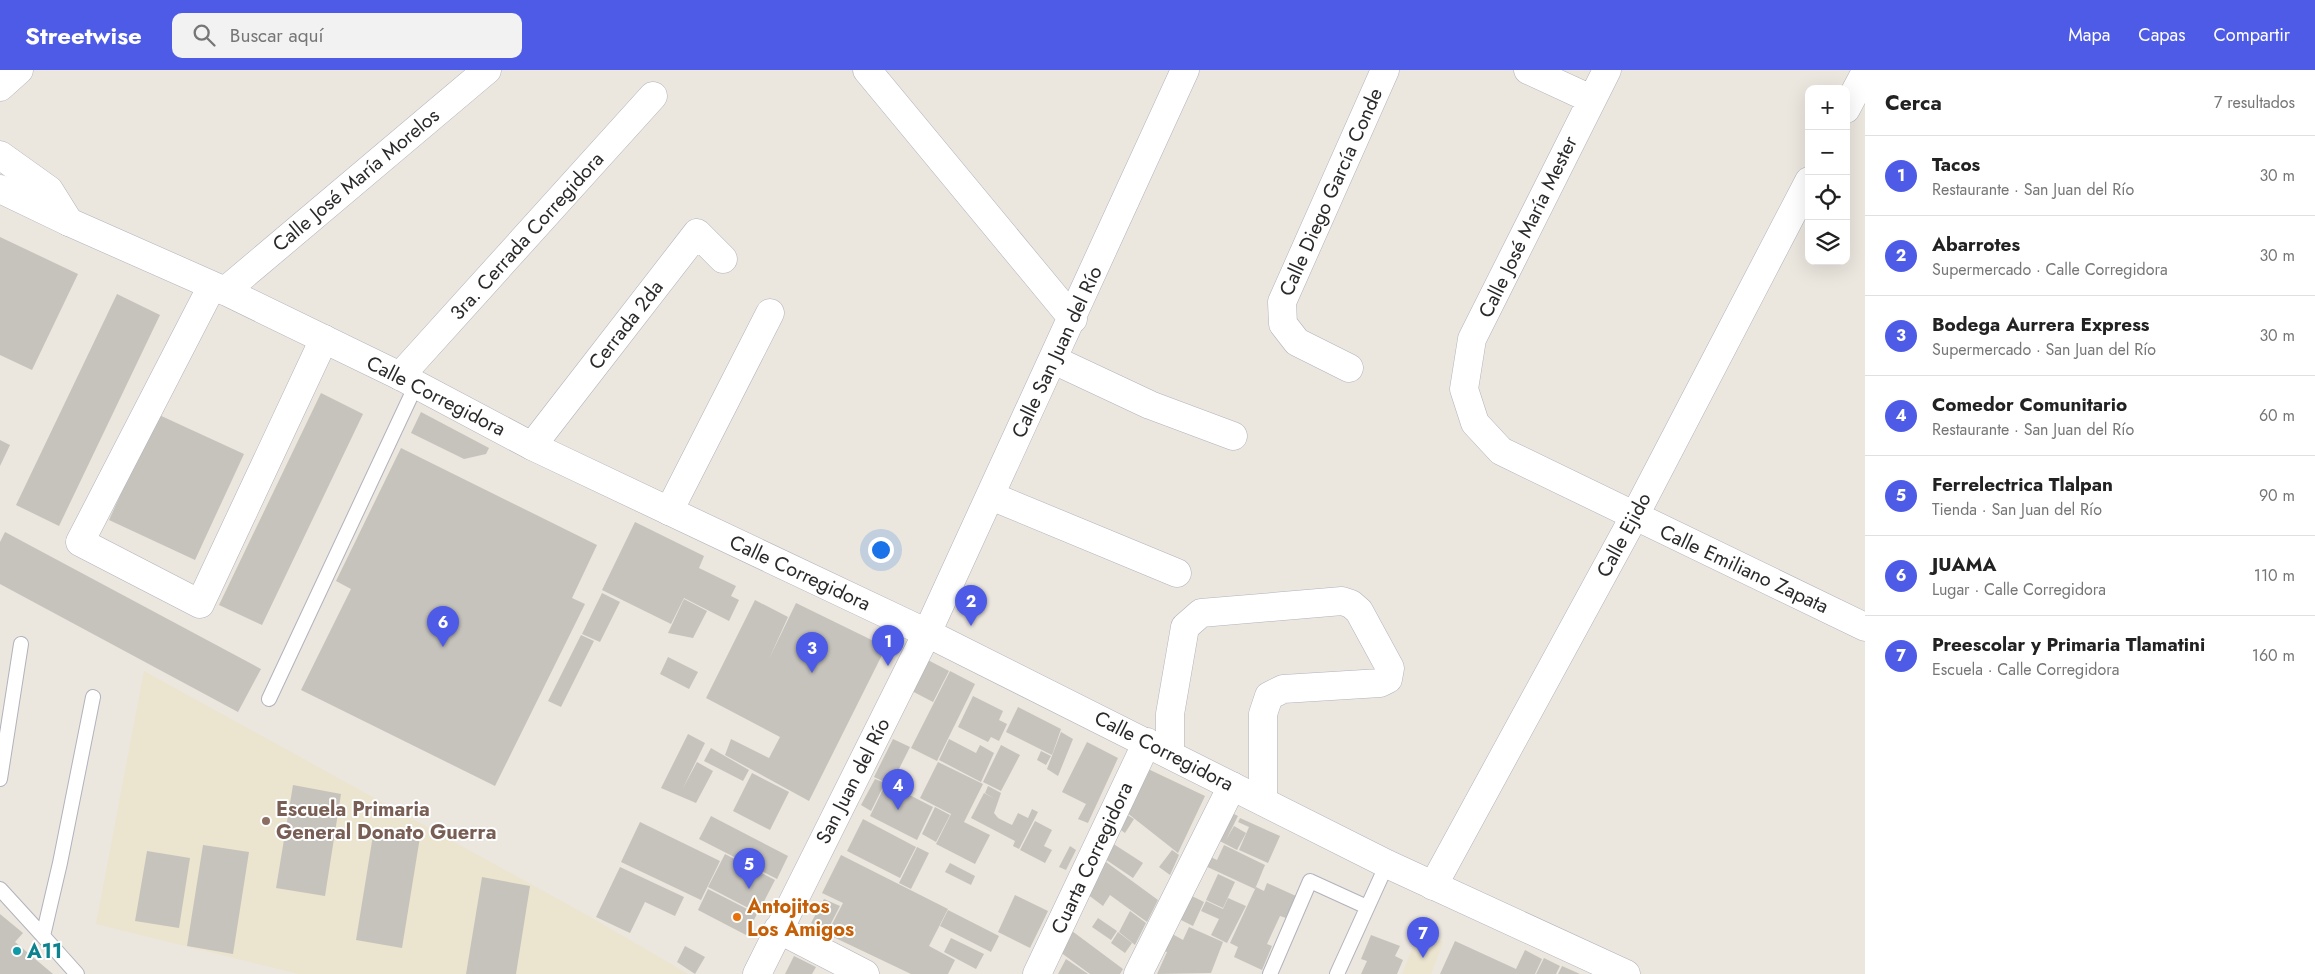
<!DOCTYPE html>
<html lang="es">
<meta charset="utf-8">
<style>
body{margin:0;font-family:Jost,sans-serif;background:#f2f2f2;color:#222}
.controls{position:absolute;right:15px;top:15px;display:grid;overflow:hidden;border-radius:10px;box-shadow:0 5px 20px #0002}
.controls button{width:45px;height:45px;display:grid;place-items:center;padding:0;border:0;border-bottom:1px solid #e0e0e0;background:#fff;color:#222;font:25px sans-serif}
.you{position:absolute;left:880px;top:479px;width:18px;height:18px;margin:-12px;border:4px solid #fff;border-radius:50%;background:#1a73e8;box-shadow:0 0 0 8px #1a73e833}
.badge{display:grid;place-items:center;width:32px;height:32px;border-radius:50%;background:#4e5be7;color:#fff;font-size:16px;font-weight:700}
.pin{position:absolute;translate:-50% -41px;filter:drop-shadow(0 1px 2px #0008)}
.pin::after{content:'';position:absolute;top:26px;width:18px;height:15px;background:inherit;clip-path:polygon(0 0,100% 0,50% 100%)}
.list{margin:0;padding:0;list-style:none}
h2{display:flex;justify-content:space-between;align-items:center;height:65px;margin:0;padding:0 20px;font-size:21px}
h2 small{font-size:16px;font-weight:400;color:#767676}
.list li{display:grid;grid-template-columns:32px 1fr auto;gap:15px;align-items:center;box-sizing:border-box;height:80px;padding:0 20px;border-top:1px solid #e0e0e0}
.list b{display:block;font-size:19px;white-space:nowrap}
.list p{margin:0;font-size:16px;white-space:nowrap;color:#767676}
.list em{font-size:16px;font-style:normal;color:#767676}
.icon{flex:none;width:28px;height:28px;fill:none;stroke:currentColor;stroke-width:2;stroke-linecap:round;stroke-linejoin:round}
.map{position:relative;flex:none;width:1865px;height:904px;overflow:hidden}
header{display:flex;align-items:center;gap:30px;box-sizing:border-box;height:70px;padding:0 25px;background:#4e5be7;color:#fff}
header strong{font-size:24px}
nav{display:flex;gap:28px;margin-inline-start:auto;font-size:18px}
.search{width:350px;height:45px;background:#f2f2f2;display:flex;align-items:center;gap:12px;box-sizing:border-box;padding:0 18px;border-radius:10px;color:#767676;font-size:19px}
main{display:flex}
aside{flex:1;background:#fff}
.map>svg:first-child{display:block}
.education{fill:#ebe4cf}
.building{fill:#c6c3bd}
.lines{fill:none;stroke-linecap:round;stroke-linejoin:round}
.lane-casing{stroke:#b1b2bc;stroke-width:16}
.street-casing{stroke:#b1b2bc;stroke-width:29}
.secondary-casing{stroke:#b1b2bc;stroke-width:29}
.lane{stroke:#fff;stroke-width:14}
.street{stroke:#fff;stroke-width:28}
.secondary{stroke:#fff;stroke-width:28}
.education-dot{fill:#8d6e63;stroke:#fff;stroke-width:2}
.food-dot{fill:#e8710a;stroke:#fff;stroke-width:2}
.culture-dot{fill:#0f9aa8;stroke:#fff;stroke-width:2}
.labels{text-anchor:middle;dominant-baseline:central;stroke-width:4;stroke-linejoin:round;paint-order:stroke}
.street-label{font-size:20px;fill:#2a2a2a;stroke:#fff}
.education-label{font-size:20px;font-weight:bold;fill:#785e54;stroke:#fff;text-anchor:start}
.food-label{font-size:20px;font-weight:bold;fill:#c56008;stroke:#fff;text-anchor:start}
.culture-label{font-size:20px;font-weight:bold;fill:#0d838f;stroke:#fff;text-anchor:start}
</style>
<header>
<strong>Streetwise</strong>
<div class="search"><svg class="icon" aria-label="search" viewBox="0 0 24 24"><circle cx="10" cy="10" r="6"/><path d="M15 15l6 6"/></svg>Buscar aquí</div>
<nav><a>Mapa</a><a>Capas</a><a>Compartir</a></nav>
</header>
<main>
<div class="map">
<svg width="1865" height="904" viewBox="0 0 1865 904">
<rect width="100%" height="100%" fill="#ebe6de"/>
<!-- education -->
<path class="education" d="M144,601L594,849L688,904H299L96,854Z
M1419,862L1443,872L1431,904H1402Z"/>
<!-- building -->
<path class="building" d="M0,167L78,204L32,300L0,285Z
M117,224L160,245L59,456L16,435Z
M321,323L363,344L262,555L219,535Z
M421,342L489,378L486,384L464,389L411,363Z
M157,344L244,384L195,490L109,450Z
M0,370L10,375L0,396Z
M401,378L597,475L572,528L585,534L495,716L301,620L351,519L336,511Z
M635,452L704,486L699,498L736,516L731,526L739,530L729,551L684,528L671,554L602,520Z
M5,462L261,599L238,642L0,514V472Z
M602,523L620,532L600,572L582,564Z
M684,529L707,541L693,568L668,563Z
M755,530L788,547L769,589L796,533L886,577L809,731L725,685L731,669L769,688L780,667L706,628Z
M581,565L594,571L561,637L548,631Z
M668,587L698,602L689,619L660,604Z
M924,588L949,601L933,632L908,619Z
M950,601L975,614L937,691L911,678Z
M973,626L1003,641L999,650L1007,654L999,671L991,667L988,672L958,657Z
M1018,637L1061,659L1052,685L1006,662Z
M1061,662L1073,669L1058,706L1047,699Z
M688,664L705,673L683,718L697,692L713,701L696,733L661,718Z
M893,669L910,677L891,715L874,707Z
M949,669L976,683L980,675L994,683L981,712L939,690Z
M1087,672L1118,688L1088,753L1078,749L1086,734L1062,722Z
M1001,675L1020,685L1001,721L983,712Z
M711,678L749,700L743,711L704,691Z
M1041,681L1051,686L1046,695L1037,690Z
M938,692L983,714L964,752L990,765L975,794L936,774L951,744L920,728Z
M1146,698L1205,726L1178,783L1126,742Z
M752,703L789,722L770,760L733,741Z
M901,705L909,709L906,717L898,713Z
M875,709L885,713L871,741L861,735Z
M886,713L933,737L917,770L870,746Z
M293,715L341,724L325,826L276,818Z
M988,716L1001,723L994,743L998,748L1012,755L1018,743L1028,748L1032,739L1038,742L1019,779L1013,776L1015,771L971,748L984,723L995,729L985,723Z
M935,737L950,745L936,772L922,764Z
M1226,740L1238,746L1226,770L1234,756L1246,763L1237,780L1212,767Z
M1124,743L1134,749L1125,763L1115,756Z
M711,746L788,786L777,809L699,769Z
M1240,748L1280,766L1268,793L1239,780L1249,757L1238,752Z
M863,749L916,777L900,808L847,781Z
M1035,751L1052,760L1044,776L1052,780L1045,793L1020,780Z
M640,752L720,791L701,830L621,792Z
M374,759L420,767L402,878L356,870Z
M1112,773L1143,793L1133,808L1102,787Z
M203,775L249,782L233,884L187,876Z
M1224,775L1265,795L1255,819L1201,794L1205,784L1217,790Z
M1070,776L1076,780L1066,800L1059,797Z
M917,777L929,783L911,819L899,813Z
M1172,780L1179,785L1170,805L1159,797Z
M147,781L190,788L179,858L135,851Z
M725,784L775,810L758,843L708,817Z
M841,785L948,839L929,876L955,890L948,904H911L827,864L843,833L822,823Z
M1102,789L1158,830L1147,852L1110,825L1103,836L1083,821Z
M950,793L975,806L971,815L945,802Z
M620,797L684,827L675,846L645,832L630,863L596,847Z
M1218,804L1235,812L1223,838L1206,830Z
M482,807L530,816L516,904H466Z
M1267,813L1296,826L1286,848L1280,846L1267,874L1272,876L1262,900L1234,887L1238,877L1230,873L1256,817L1264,821Z
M708,819L757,844L746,865L698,840Z
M1188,824L1204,832L1193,856L1177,848Z
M1015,825L1048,841L1030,878L998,862Z
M1228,828L1246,836L1227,873L1211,865L1219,849L1201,841L1206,831L1223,839Z
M824,829L840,836L827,861L811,853Z
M948,840L999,866L991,882L940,856Z
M1130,841L1146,853L1135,875L1119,862Z
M0,844L23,863L15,872L53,904H0Z
M1098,848L1117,861L1111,870L1092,857Z
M1189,857L1223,872L1211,903L1157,904L1167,882L1159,879L1167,861L1183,870Z
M1068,858L1123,899L1120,904H1090L1056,879Z
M1118,862L1132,873L1125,883L1111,873Z
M1371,865L1400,876L1395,886L1403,890L1397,904H1361L1367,891L1361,889Z
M951,868L984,884L976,899L944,882Z
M1455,871L1516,899L1525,880L1542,889L1535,904H1440Z
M685,876L705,887L695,904L677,892Z
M794,886L816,897L812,904H785Z
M1544,888L1560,896L1556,904H1536Z
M1066,889L1088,904H1058Z
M1562,896L1580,904H1558Z"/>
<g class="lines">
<!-- lane casing -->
<g class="lane-casing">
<path id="lane" d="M269,629L416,315
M0,709L21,574
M0,819L43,866
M77,904L43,866L60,793L93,627
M1270,904L1310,811L1367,837
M1337,904L1387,794"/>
</g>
<!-- street casing -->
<g class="street-casing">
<path id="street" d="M867,0L1073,249
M1528,0L1591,29
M1607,0L1472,269L1464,319L1475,353L1501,381L1865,557
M0,17L19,0
M1846,39L1865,3
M0,85L49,120L69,152
M212,216L80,472L200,534L324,269
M225,221L487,0
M1054,290L1150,335L1233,366
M1349,298L1297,272L1283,254L1282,232L1385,0
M400,306L653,26
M532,376L697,163L723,189
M991,426L1177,503
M669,441L770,243
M1170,684V644L1185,557L1201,543L1342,531L1351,534L1359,541L1390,598L1388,609L1380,613L1283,619L1269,626L1263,644V730
M1433,816L1634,447L1809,111
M778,859L865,904
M757,904L927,563L1185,0
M1037,904L1147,672
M1138,904L1232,716"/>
</g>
<!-- secondary casing -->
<g class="secondary-casing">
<path id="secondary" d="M0,119L69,152L225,221L400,306L532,376L927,563L1387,794L1626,904"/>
</g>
<!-- lane -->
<use href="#lane" class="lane"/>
<!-- street -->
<use href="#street" class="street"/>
<!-- secondary -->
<use href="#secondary" class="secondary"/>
</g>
<!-- markers -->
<circle class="education-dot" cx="266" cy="751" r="5"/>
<circle class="food-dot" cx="737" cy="847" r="5"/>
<circle class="culture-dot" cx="17" cy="881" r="5"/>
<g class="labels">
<!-- street labels -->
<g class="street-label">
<text transform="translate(356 110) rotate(-40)">Calle José María Morelos</text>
<text transform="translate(1331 122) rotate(-66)">Calle Diego García Conde</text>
<text transform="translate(1528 157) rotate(-64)">Calle José María Mester</text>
<text transform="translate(527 166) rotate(-48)">3ra. Cerrada Corregidora</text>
<text transform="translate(626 255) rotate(-52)">Cerrada 2da</text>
<text transform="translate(1057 282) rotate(-65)">Calle San Juan del Río</text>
<text transform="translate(436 326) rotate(27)">Calle Corregidora</text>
<text transform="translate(1624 465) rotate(-62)">Calle Ejido</text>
<text transform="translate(1744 499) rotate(25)">Calle Emiliano Zapata</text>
<text transform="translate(800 503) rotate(25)">Calle Corregidora</text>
<text transform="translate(1164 681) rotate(27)">Calle Corregidora</text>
<text transform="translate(853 711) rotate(-63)">San Juan del Río</text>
<text transform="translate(1092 788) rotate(-65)">Cuarta Corregidora</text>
</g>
<!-- education labels -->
<g class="education-label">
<text x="276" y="739">Escuela Primaria<tspan x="276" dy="23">General Donato Guerra</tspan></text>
</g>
<!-- food labels -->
<g class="food-label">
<text x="747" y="836">Antojitos<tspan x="747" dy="23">Los Amigos</tspan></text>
</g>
<!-- culture labels -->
<g class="culture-label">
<text x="27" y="881">A11</text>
</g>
</g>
</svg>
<div class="controls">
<button>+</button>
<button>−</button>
<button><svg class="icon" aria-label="locate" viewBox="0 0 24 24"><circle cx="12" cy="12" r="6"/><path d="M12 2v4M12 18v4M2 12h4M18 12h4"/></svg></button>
<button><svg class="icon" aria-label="layers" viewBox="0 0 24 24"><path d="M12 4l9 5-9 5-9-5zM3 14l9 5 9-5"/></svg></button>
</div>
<div class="you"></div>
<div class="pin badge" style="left:888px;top:596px">1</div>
<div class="pin badge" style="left:971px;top:556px">2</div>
<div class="pin badge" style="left:812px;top:603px">3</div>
<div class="pin badge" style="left:898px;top:740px">4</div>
<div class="pin badge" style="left:749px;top:819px">5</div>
<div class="pin badge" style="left:443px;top:577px">6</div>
<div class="pin badge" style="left:1423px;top:888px">7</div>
</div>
<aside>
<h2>Cerca<small>7 resultados</small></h2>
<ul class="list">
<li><span class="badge">1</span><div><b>Tacos</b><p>Restaurante · San Juan del Río</p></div><em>30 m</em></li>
<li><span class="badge">2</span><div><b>Abarrotes</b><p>Supermercado · Calle Corregidora</p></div><em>30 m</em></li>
<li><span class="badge">3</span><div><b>Bodega Aurrera Express</b><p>Supermercado · San Juan del Río</p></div><em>30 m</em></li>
<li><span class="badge">4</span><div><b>Comedor Comunitario</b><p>Restaurante · San Juan del Río</p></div><em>60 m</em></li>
<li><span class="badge">5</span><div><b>Ferrelectrica Tlalpan</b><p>Tienda · San Juan del Río</p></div><em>90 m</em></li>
<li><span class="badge">6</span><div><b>JUAMA</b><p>Lugar · Calle Corregidora</p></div><em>110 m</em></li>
<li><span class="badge">7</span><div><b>Preescolar y Primaria Tlamatini</b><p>Escuela · Calle Corregidora</p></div><em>160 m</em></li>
</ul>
</aside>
</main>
